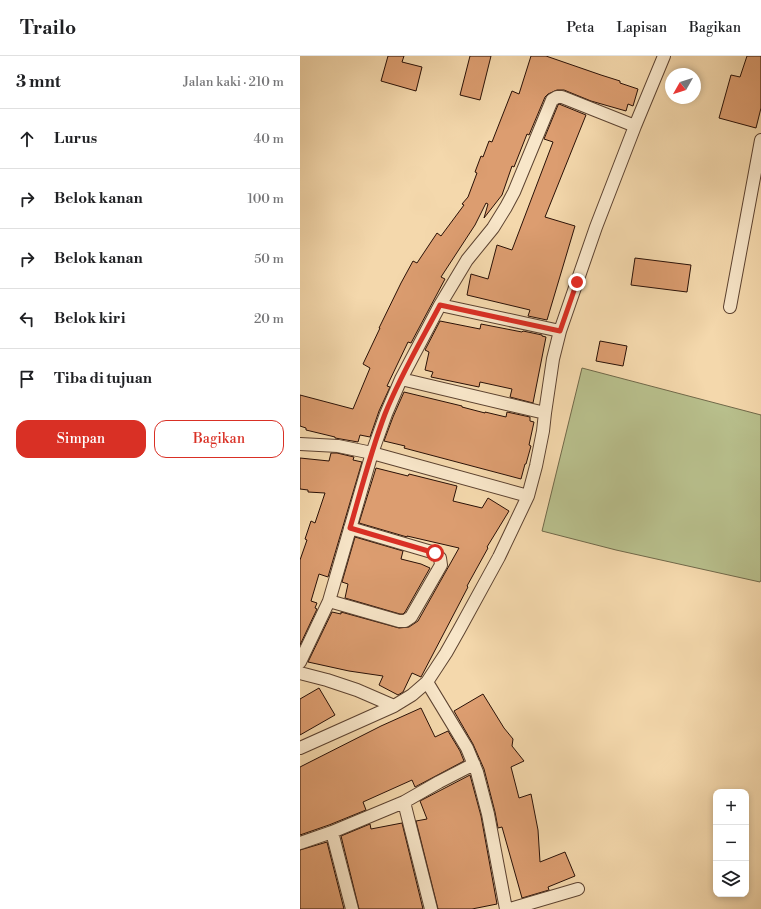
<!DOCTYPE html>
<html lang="id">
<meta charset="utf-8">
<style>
body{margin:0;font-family:"Libre Bodoni",serif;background:#f2f2f2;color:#202124}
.controls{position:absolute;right:12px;bottom:12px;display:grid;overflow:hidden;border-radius:8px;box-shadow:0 2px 6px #0003}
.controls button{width:36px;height:36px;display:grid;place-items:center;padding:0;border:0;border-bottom:1px solid #e0e0e0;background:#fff;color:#202124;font:20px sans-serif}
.compass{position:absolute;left:365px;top:12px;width:36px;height:36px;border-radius:50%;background:#fff;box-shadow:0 2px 6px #0003;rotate:231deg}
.stop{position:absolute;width:12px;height:12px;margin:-9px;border:3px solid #d93025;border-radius:50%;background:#fff}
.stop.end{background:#d93025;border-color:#fff;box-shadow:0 1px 4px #0008}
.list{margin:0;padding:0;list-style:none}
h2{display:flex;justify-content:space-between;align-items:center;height:52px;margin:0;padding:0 16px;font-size:17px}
h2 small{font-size:13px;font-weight:400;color:#757577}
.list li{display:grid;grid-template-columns:26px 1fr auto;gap:12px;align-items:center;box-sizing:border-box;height:60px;padding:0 16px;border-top:1px solid #e0e0e0}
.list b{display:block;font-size:15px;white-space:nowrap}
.list em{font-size:13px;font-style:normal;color:#757577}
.actions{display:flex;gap:8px;padding:12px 16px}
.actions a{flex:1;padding:9px 0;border:1px solid #d93025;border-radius:12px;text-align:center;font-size:14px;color:#d93025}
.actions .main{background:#d93025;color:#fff}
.icon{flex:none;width:22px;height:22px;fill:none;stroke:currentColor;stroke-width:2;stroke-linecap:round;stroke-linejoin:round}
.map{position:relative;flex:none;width:461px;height:853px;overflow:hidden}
header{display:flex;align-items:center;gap:24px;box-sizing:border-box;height:56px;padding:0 20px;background:#fff;border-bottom:1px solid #e0e0e0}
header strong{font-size:19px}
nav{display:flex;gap:22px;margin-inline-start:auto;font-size:14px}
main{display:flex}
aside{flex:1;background:#fff}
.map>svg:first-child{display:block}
.green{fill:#b8bf8c;stroke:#706849}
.building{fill:#dc9d70;stroke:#291006}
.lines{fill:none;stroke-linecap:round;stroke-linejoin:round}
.minor-casing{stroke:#5c4230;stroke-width:14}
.minor{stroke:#f8e6c9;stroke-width:12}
.route{stroke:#d93025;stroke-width:5}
</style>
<header>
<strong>Trailo</strong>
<nav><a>Peta</a><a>Lapisan</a><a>Bagikan</a></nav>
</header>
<main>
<aside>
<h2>3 mnt<small>Jalan kaki · 210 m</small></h2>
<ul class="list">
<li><svg class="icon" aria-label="ahead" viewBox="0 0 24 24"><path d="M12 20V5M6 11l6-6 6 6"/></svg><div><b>Lurus</b></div><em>40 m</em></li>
<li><svg class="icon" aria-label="right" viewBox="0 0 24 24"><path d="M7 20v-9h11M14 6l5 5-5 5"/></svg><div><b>Belok kanan</b></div><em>100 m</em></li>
<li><svg class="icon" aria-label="right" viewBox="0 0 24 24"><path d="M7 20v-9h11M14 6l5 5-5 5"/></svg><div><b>Belok kanan</b></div><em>50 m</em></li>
<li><svg class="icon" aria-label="left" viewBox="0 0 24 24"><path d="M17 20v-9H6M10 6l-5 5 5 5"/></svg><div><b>Belok kiri</b></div><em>20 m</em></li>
<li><svg class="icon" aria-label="arrive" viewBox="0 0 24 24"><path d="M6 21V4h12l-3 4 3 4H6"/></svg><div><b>Tiba di tujuan</b></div></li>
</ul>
<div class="actions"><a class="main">Simpan</a><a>Bagikan</a></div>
</aside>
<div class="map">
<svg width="461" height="853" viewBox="0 0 461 853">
<rect width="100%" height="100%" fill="#f4d8ac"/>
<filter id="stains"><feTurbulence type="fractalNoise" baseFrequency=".005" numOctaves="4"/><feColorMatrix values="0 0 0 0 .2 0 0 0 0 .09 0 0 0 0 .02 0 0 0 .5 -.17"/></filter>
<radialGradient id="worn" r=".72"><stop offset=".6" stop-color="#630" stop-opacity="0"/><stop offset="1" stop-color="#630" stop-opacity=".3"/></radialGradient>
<!-- green -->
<path class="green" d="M282,312L461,359V524L460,526L316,494L242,475Z"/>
<!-- building -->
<path class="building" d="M88,0H104L102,6L122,11L116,35L81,25Z
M170,0H191L180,44L160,39Z
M231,0H246L301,19L320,25V27L338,33L333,50L328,48L326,55L291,45L264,34H257L248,38L245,41L229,79L227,78L214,111L212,110L202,139L184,162L188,148L186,147L175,169L141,221L145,223L111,287L108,286L87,330L90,331L79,355L70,381L60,379L58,386L35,382V381L6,374V372L0,370V339L53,353L70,312L63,308L80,272H79L101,227L113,205L117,207L137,177L141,180L164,149L162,148L168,141L177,117L175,116L181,100L183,101L189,85L192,86L212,35L219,38Z
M447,0H461V52L456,72L419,62L431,19L440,21Z
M259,48L286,59L245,161L275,170L247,264L228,260L230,254L167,239L171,218L188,223L197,189L212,194L253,86L244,83L258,49Z
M335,202L391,209L387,236L331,229Z
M140,265L180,273L181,268L222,276L223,275L242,279V280L246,281L233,347L210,341L212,333L180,326L179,331L131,321L133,316L125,314L129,296L125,294Z
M300,285L327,290L323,310L296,305Z
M104,336L162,350V351L185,357V356L206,361L207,356L230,361V365L234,366L229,389L231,390L226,408H225L221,423L104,392L105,390L84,385L93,361Z
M31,397H37L54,401L53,404L62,406L28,521L19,518L11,545L17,547L15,552L17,553L0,589V504L7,484L5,483L11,465L15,467L25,437L8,436V434L0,433V402L29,405Z
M76,412L108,420L109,418L157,430L153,445L182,452L188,442L209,455L187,491L188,492L167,530L168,531L121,621L112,617L103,636L98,639L79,629L83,620L49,615L8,606L32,556L41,558V556L99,572L109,571L118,565L159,492L107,480V481L59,467Z
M55,481L103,495L101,503L121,508L130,512L105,556L103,558H100L45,542L48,528L42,526Z
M19,632L35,659L0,679V643Z
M183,638L204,672L213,683L212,690L224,705L211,711L219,742L231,738L238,774L240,806L265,796L275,820L248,831L249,834L222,842L202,771L198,772L195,756L184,713L173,688L154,655Z
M121,652L135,681L148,675L160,695L164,705L115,731L112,724L63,746L66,754L29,769L0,779V711L81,670Z
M170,719L181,760L197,848L172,853H138L116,765L127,763L120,745Z
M102,767L123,853H59L41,780L70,768L71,773Z
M27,786L44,853H0V794Z"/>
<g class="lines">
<!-- minor casing -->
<g class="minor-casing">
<path id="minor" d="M140,249L260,275
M430,251L461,84
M101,323L245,357
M0,388L38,390L72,397L228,440
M29,545L99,565H105L111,561L141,509L140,502L135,497L50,472
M0,606L29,545L72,397L86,358L101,323L140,249L167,204L193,172L206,151L214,136L252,44L257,41H262L335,70
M0,617L27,624L57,634L94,650
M127,626L167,692L177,716L188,758L206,853
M0,692L94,650L112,639L127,626L146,597L159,574L199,501L228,440L236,410L243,375L245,357L253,303L260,275L296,171L335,70L364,0
M104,746L131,853
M32,776L52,853
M0,787L32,776L104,746L139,726L174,708
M210,853L278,833"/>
</g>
<!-- minor -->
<use href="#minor" class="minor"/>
</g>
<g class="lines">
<!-- route -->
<path class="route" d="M135,497L50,472C61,434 71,395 85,358C100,320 121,285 140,249L260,275L277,226"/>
</g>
<rect width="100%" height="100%" filter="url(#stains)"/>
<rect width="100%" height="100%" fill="url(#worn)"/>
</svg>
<div class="controls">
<button>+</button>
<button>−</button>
<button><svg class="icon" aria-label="layers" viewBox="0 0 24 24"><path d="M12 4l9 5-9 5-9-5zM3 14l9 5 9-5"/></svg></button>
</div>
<svg class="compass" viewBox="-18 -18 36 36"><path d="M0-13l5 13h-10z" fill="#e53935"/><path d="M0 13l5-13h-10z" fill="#757577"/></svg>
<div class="stop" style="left:135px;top:497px"></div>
<div class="stop end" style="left:277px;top:226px"></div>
</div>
</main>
